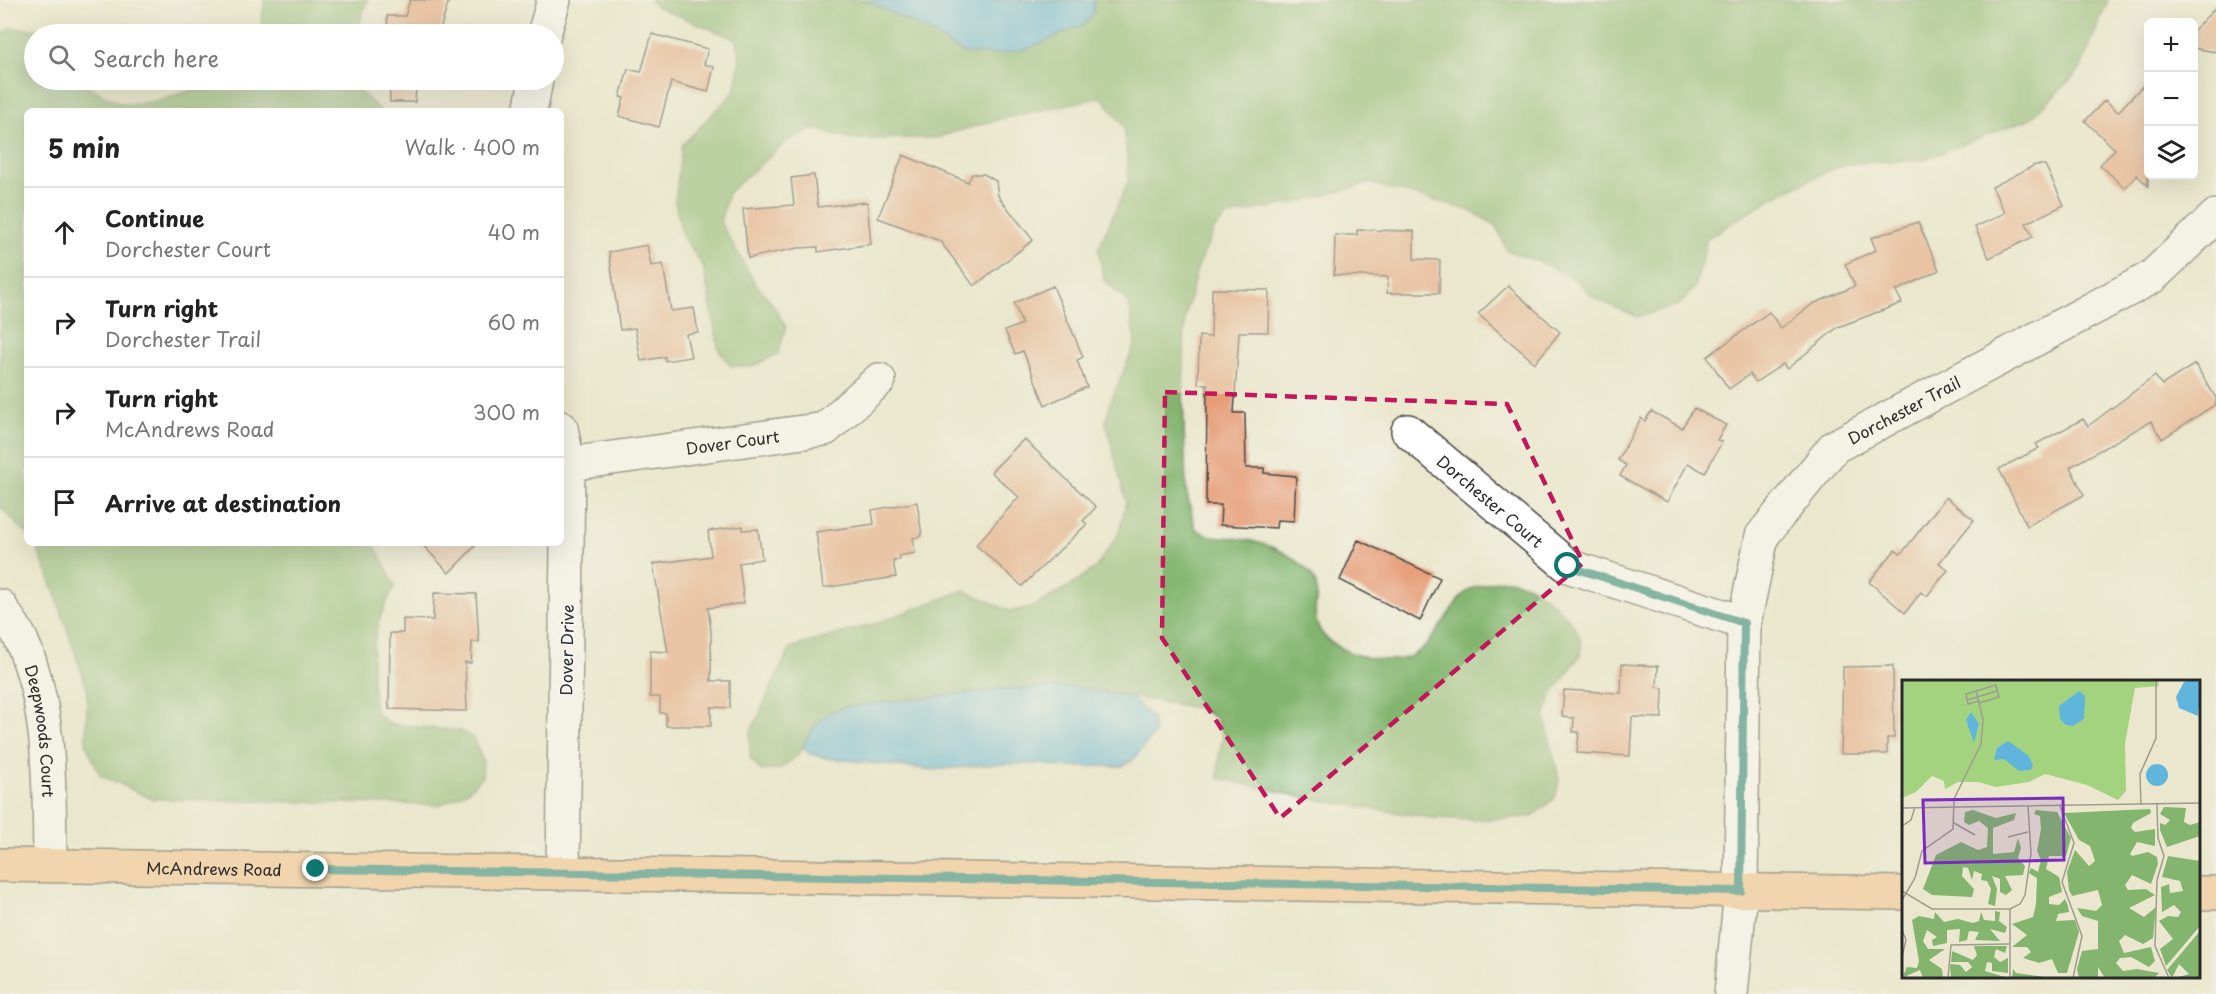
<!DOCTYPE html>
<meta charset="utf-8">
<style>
body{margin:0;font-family:"Playpen Sans",sans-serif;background:#f6f6f6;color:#222}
.controls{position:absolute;right:18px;top:18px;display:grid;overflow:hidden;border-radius:9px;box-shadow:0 6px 24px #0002}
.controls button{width:54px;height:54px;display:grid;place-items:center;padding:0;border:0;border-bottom:2px solid #e0e0e0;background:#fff;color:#222;font:30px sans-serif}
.stop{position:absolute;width:18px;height:18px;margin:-14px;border:4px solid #0f766e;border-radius:50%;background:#fff}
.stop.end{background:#0f766e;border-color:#fff;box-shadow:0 2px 6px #0008}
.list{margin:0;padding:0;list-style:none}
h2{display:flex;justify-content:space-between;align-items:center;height:78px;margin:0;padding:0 24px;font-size:26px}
h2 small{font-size:20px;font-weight:400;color:#767676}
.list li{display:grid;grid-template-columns:39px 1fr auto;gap:18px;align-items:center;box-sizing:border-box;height:90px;padding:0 24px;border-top:2px solid #e0e0e0}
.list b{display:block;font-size:22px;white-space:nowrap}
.list p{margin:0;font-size:20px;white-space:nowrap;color:#767676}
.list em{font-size:20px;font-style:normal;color:#767676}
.icon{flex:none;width:33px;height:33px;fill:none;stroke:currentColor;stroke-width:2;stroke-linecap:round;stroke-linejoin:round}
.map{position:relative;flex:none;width:2216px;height:994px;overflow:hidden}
.search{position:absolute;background:#fff;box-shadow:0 6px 24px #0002;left:24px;top:24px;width:540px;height:66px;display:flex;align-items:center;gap:15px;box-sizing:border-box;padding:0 21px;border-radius:33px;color:#767676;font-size:22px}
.panel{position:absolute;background:#fff;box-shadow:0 6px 24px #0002;left:24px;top:108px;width:540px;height:438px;border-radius:9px}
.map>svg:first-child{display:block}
.forest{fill:#83b56e;stroke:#57704c;stroke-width:1.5}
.water{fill:#60b5dc;stroke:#467084;stroke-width:1.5}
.building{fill:#e69b74}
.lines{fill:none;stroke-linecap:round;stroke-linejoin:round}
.minor-casing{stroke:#484743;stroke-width:36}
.major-casing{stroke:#484743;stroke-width:36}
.minor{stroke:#fff;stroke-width:33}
.major{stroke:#f6be87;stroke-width:33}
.route{stroke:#0f766e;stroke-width:8}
.marked{fill:none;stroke:#c2185b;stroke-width:4.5;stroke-dasharray:12 8;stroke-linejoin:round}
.labels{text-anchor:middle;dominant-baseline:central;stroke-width:4.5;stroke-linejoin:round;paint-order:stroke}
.street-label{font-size:16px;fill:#2b2b2b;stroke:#f6f6f2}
.inset-road{fill:none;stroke:#9e9c8d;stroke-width:1.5}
.view{fill:#7b2cbf;fill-opacity:0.15;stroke:#7b2cbf;stroke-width:3}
.inset-edge{fill:none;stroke:#2b2b2b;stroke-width:3}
</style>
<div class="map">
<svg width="2216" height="994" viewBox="0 0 2216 994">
<rect width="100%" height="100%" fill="#f6f6f2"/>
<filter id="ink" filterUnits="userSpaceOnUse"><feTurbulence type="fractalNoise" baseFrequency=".0167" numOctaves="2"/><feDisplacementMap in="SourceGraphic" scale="12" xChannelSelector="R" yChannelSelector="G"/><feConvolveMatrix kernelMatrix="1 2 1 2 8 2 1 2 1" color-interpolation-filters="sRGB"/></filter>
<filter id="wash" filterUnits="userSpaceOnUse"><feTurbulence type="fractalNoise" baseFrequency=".008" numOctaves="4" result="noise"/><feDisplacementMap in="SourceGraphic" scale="24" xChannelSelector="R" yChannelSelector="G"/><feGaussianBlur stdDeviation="1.35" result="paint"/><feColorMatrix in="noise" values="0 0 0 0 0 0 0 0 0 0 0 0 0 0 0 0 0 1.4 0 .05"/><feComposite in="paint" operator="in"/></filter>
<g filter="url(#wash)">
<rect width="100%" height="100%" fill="#ebe7ce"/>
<!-- forest -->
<path class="forest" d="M265,0H368L360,20V34H259Z
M650,0H2108L2080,70L2031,118L1922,160L1857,163L1834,168L1774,197L1707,238L1695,287L1680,304L1638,317L1594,298L1577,280L1540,262L1507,251L1496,225L1466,209L1369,183L1303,201L1227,216L1215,228L1197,269L1185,318L1183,393L1186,490L1195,528C1208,538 1217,536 1233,538C1260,541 1286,549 1306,569C1325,588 1312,599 1316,620C1322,649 1365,660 1391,660C1434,661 1443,609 1469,590C1473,587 1481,586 1486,584C1516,572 1540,590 1561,611C1574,624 1583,636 1581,654L1551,696L1545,717L1559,779L1555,798L1531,817L1475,820L1431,818L1301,797L1218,778L1219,755L1223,738L1216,718L1198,708L1072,687L1003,689L845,707L815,725L799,754L780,769L761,771L750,758V734L790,648L874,624L964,590L1010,611L1033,607L1073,584L1097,566L1119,533L1126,502L1106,423L1110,403L1135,344L1129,303L1104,280L1098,249L1129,179L1124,127L1102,97L1000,119L935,138L854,139L814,129L788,140L728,193L720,222L755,283L772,303L786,327L778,354L753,366H731L719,351L703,266L683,237L675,202L682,145L734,92L740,60L737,40L655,6Z
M10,28L38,29L50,34H34V80H82L84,84C96,90 109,99 121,103C139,109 199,89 215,80H359V91L381,111H27V534L0,507V38Z
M35,543H374L395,586C370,627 369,665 375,712L390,724L462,731L474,739L483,761L482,777L468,791L440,805L152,799L100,775L86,744L87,688L55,593Z"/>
<!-- water -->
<path class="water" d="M866,0H1094V12L1085,24L1027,49L998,54L963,53L926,30Z
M1072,687L1131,697L1153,719L1154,734L1133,760L1123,766L1059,767L1040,764H995L933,770L825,758L808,753L803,746C814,727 822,712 845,707L1003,689Z"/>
<g id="blocks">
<!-- building -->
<path class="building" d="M410,0H449L439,34H388L387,16H405Z
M2216,7V52L2193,48V31Z
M652,34L708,49L704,64L714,67L708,92L671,82L659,127L619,116L624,98L620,97L628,69L641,72Z
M389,80H439V87L416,88L415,102H390Z
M2148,80V186L2137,175L2125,188L2100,165L2115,149L2085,121L2105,100L2118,112Z
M903,155L968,182L972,174H984L996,181L998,196L1033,240L974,286L940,241L878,218Z
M2035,165H2045L2064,205L2026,223L2033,237L1989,258L1975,227L2005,213L1992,187Z
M814,175L818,207L867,202L871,244L818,252V247L798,248L748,258L743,209L794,205L791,178Z
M1918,222L1939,270L1896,291L1902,303L1838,327L1787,369L1783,364L1756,382L1750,374L1729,389L1707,357L1769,312L1781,328L1813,304L1855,286L1845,264L1876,250L1871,238Z
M1357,230L1414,231V259L1440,260L1439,293H1387L1388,277L1334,275L1335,235H1357Z
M647,245L651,266L663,264L671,311L694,308L698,332L686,334L691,357L665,361V357L641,361L635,328L620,330L609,252Z
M1053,286L1083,357L1077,360L1087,387L1045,405L1023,351L1015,354L1005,331L1022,324L1014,303Z
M1508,286L1560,332L1535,363L1478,314Z
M1212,289L1269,290L1268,332H1239L1234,413H1245L1246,468H1264V473L1296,476L1294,521L1277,520L1276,528L1220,525L1221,505H1206L1207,384H1198L1199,336L1211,337Z
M2195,364L2216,398V404L2162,439L2151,421L2070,467L2084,495L2027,526L1999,469L2039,448L2036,444L2083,419L2088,426L2155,376L2162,385Z
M1694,408L1726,425L1717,440L1722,442L1705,473L1688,463L1667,502L1620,476L1626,465L1618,460L1641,418L1645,421L1651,411L1682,428Z
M1024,439L1096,507L1083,521L1087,524L1022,586L976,545L1019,497L991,472Z
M1946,497L1974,520L1939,563L1948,570L1927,596L1921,592L1905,613L1869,582L1895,550L1901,554Z
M917,502L922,536L913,538L915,553L899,556L900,560L893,561L896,577L823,588L816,532L874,524L872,510Z
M743,526V530L758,529L762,559L739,563L744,603L708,608L711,631V681H730V708L711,707V726H666V713H660V697H650V651L668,652L653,564L711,556L708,531Z
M1358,540L1440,578L1420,621L1340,580Z
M421,543H478L449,573Z
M434,593L476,594L479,642H472L471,663L465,662L467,711L389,709L390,633H403V619L433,620Z
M1622,664L1658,666L1657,687L1663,688L1662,718L1632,717L1630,756L1577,753L1579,732H1573L1574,718L1562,717L1564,690L1621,693Z
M1893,666L1894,738H1887V754H1841L1843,667Z"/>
</g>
</g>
<g filter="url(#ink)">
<use href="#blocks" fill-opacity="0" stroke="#484743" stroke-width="1.5"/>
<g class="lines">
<!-- minor casing -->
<g class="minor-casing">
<g id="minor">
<path d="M544,34L554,0"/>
<path d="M530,111L536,80"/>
<path d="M561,428L568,464L563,873"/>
<path id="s1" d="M1408,431L1568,566L1744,623"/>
<path id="s2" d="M568,464L825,429L879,380"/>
<path id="s3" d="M0,606C7,618 17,629 22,642C52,711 49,790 50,864"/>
<path id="s4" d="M1731,994L1741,891L1744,623L1762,536L1834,447L2152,277L2216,216"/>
</g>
</g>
<!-- major casing -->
<g class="major-casing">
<g id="major">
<path id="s5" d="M0,865L1904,893"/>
<path d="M2200,893H2216"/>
</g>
</g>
<!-- minor -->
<use href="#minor" class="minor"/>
<!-- major -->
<use href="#major" class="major"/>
</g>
</g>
<g class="lines" filter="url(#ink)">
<!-- route -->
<path class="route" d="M316,869L1741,891L1744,623L1568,566"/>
</g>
<!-- marked area -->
<path d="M0 0H2216V994H0ZM1165,392L1507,404L1583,563L1280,818L1162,638Z" fill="#ebe7ce" fill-opacity=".55" fill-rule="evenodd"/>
<path class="marked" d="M1165,392L1507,404L1583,563L1280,818L1162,638Z"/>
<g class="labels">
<!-- street labels -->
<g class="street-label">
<text stroke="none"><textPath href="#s4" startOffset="654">Dorchester Trail</textPath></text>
<text stroke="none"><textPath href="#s2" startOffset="166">Dover Court</textPath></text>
<text stroke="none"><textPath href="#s1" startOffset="108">Dorchester Court</textPath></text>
<text transform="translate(566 650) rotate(-89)">Dover Drive</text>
<text stroke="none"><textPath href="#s3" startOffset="134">Deepwoods Court</textPath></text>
<text stroke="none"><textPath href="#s5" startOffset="214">McAndrews Road</textPath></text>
</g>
</g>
<!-- overview -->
<g transform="translate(1902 680)">
<rect width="298" height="298" fill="#ebe7ce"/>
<path d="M0,0H256L257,6L233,8L223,64L224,111L216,120L185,105L143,94L127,102L94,107L76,102H56L43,109L42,101L30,96L14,112L0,118Z" fill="#a4d380"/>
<path d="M262,127L284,128L282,142L288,145L298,142V156L265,167L258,150V143L263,145L268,140L258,134ZM248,129L249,133L231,143L229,148L233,152L253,149V166L235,162L228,174L230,176L246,172L255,177L256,184L249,204L230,195L223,205L226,210L244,209L253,215L227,228L242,237L254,227L251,258L241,264L223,255L217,261L222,273L249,267L253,281L247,287L229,277L218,278L214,283L221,291L235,289L257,293L252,298H203L196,287V298H177L175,289L180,271L196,269V241L180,236L175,228L194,231L200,225L196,210L170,216L167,210L165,192L173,170L187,186L193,181L188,166L177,160L162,133ZM71,130L94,138L114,133L112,140L91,148V174L112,172L116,158L119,168L116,178L123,186L121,195L103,196L110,210L104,215L98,212V199L90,196L95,209L93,226L86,224L89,209L85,201L79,200L80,194L72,191L70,200L66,188L61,187L60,196L72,209L70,217L30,215L21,209L34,175L59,162L76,170L85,167L86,148L77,141L67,145L62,142L63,132ZM134,130L155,132L169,158L164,176H147L144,189L157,197L160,212L147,217V224L157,225L163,219L166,226L167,232L156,234L154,241L173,240L177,252L165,293H156L150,279L137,283L121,278L129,272L125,267H110L125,255L110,244L131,237L134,224L135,198L127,193L129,188L136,192L139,180L135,171L139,149L138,136L132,134ZM266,176L298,181V246L264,286L258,269L271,259L257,241L266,236L276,237L279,232L272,225L260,232L259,207L267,204L268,213L281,211L278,201L260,197ZM93,231L98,232L97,241L105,247L103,253L88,249L98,261L73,260L77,252L67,251L65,260L57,262L58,249L45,250V263L31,266L30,260L35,257L25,250L21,261L26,269H43L27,280L40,289L41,298H21L18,290L0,298L5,287L15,288L17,281L10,240L17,236L32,239L33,232L42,242L56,239L71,243L77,241L79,232L82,240L93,241ZM298,251V298H274L287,294L277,284L270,298L265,290ZM72,266H105L103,273L94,269L92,277L98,282L106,278V293L90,291V283L85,282L83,291L106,298H49L48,284L58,285L64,292L70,287L66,282H49L50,271L71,280L75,275ZM111,289L114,293L150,298H110Z" fill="#83b56e"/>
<path d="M294,0L299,4L296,36L277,28L274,17L282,2ZM177,11L183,16L182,39L171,46L164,45L158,39L157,26ZM69,32L77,44L72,63L64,40ZM106,61L126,75L131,85L129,90L117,91L102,79L92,80L95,68ZM244 95a11 11 0 1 1 22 0a11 11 0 1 1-22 0Z" fill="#60b5dc"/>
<path class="inset-road" d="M74,11L64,14L66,24L77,21M65,20L95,11M255,124L256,158L262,176L255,200L253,266L267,298M239,125L238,94L254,58V0M158,126L172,163L160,202L180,256L171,298M0,128L299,123M52,143L73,155M0,146L9,140L13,127M106,157L126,152M0,211L30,229H108L118,224L123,215L129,173L126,126M0,220L13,198L20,171L51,149L52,119L79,64L81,39L74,11L94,5L97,17L77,23M0,250L4,260L0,277M46,298L49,265L107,264M108,298V229"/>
<path class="view" d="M161,118L162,180L23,183L21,120Z"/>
<rect width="298" height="298" class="inset-edge"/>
</g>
</svg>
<div class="controls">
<button>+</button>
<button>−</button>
<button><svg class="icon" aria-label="layers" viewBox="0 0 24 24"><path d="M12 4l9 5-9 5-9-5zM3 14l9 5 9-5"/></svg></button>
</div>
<div class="stop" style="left:1568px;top:566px"></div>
<div class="stop end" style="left:316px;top:869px"></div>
<div class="search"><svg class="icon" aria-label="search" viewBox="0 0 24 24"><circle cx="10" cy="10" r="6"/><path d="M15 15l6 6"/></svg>Search here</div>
<section class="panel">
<h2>5 min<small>Walk · 400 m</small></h2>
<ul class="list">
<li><svg class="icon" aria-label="ahead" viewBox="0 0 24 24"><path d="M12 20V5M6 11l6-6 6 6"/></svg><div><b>Continue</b><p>Dorchester Court</p></div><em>40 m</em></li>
<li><svg class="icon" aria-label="right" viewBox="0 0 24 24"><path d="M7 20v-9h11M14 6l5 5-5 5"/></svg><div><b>Turn right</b><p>Dorchester Trail</p></div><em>60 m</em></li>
<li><svg class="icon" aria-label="right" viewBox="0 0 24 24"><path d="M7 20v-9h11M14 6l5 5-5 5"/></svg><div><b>Turn right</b><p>McAndrews Road</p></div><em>300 m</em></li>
<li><svg class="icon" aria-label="arrive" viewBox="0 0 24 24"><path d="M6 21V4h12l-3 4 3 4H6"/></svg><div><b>Arrive at destination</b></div></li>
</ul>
</section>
</div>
